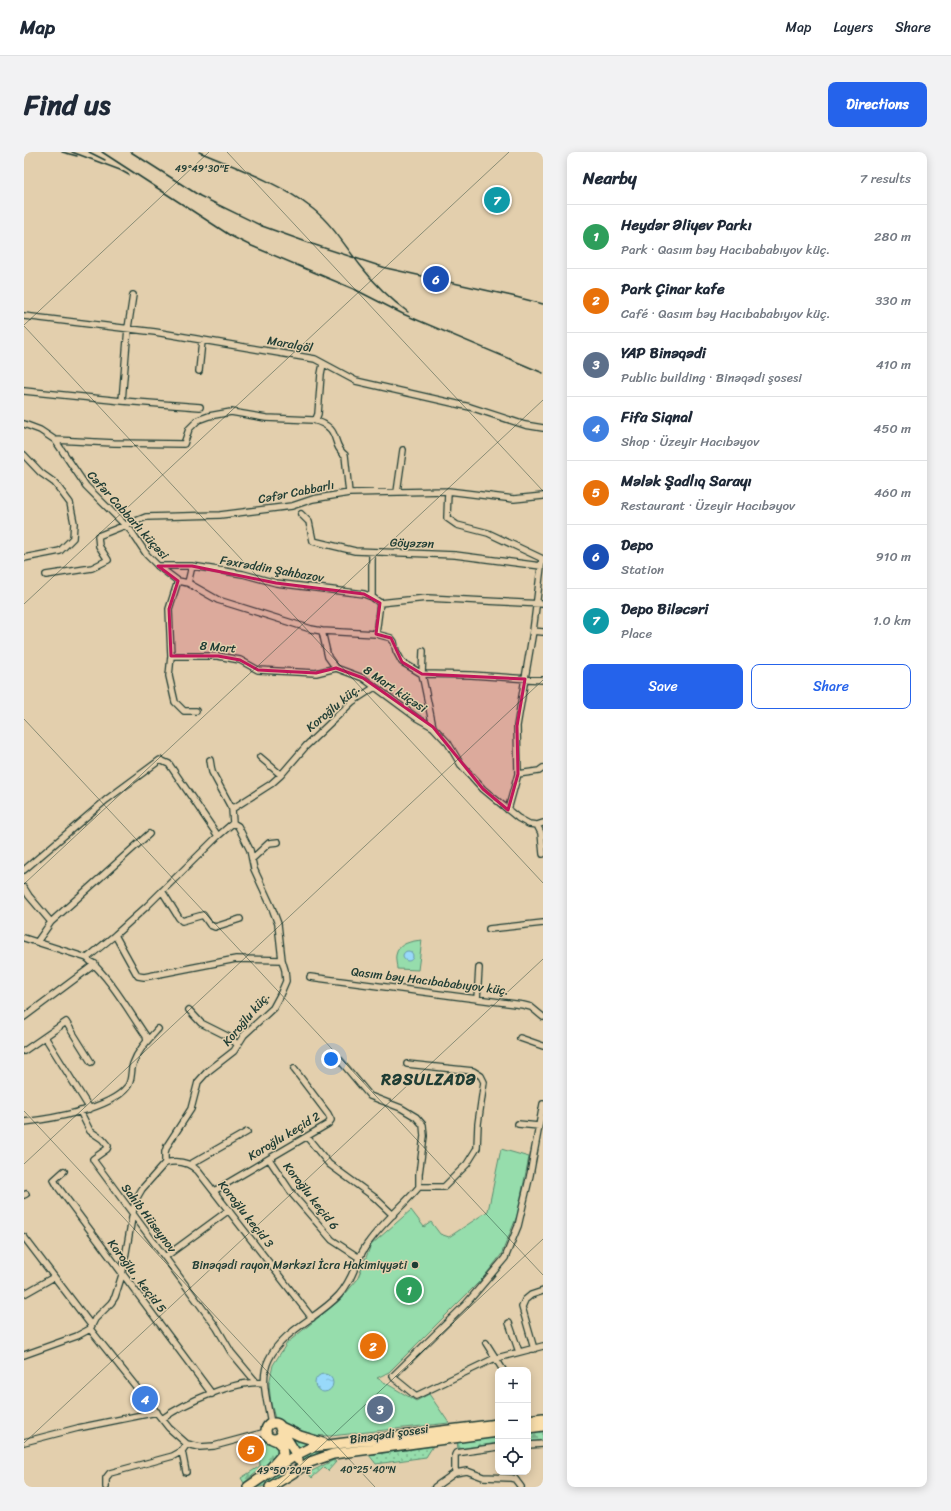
<!DOCTYPE html>
<meta charset="utf-8">
<style>
body{margin:0;font-family:Sriracha,sans-serif;background:#f2f2f3;color:#1f2937}
.controls{position:absolute;right:12px;bottom:12px;display:grid;overflow:hidden;border-radius:8px;box-shadow:0 2px 10px #0003}
.controls button{width:36px;height:36px;display:grid;place-items:center;padding:0;border:0;border-bottom:1px solid #e0e1e3;background:#fff;color:#1f2937;font:20px sans-serif}
.you{position:absolute;left:307px;top:907px;width:14px;height:14px;margin:-10px;border:3px solid #fff;border-radius:50%;background:#1a73e8;box-shadow:0 0 0 6px #1a73e833}
.badge{display:grid;place-items:center;width:26px;height:26px;border-radius:50%;background:#2563eb;color:#fff;font-size:13px;font-weight:700}
.pin{position:absolute;translate:-50% -50%;border:2px solid #fff;box-shadow:0 1px 4px #0006}
.list{margin:0;padding:0;list-style:none}
h2{display:flex;justify-content:space-between;align-items:center;height:52px;margin:0;padding:0 16px;font-size:17px}
h2 small{font-size:13px;font-weight:400;color:#747a83}
.list li{display:grid;grid-template-columns:26px 1fr auto;gap:12px;align-items:center;box-sizing:border-box;height:64px;padding:0 16px;border-top:1px solid #e0e1e3}
.list b{display:block;font-size:15px;white-space:nowrap}
.list p{margin:0;font-size:13px;white-space:nowrap;color:#747a83}
.list em{font-size:13px;font-style:normal;color:#747a83}
.actions{display:flex;gap:8px;padding:12px 16px}
.actions a{flex:1;padding:9px 0;border:1px solid #2563eb;border-radius:8px;text-align:center;font-size:14px;color:#2563eb}
.actions .main{background:#2563eb;color:#fff}
.icon{flex:none;width:22px;height:22px;fill:none;stroke:currentColor;stroke-width:2;stroke-linecap:round;stroke-linejoin:round}
.map{position:relative;flex:none;width:519px;height:1335px;overflow:hidden;border-radius:8px}
header{display:flex;align-items:center;gap:24px;box-sizing:border-box;height:56px;padding:0 20px;background:#fff;border-bottom:1px solid #e0e1e3}
header strong{font-size:19px}
nav{display:flex;gap:22px;margin-inline-start:auto;font-size:14px}
.intro{display:flex;align-items:center;justify-content:space-between;box-sizing:border-box;height:96px;padding:0 24px}
h1{margin:0;font-size:28px}
.button{padding:10px 18px;border-radius:8px;background:#2563eb;color:#fff;font-size:14px;font-weight:700}
main{display:flex;gap:24px;padding:0 24px}
aside{flex:1;background:#fff;border-radius:8px;box-shadow:0 2px 10px #0003}
.map>svg:first-child{display:block}
.grass{fill:url(#grass-dots);stroke:#5a8d70}
.forest{fill:url(#forest-firs);stroke:#5a8d70}
.park{fill:#96ddac;stroke:#5a8d70}
.water{fill:url(#water-ripples);stroke:#689bab}
.lines{fill:none;stroke-linecap:round;stroke-linejoin:round}
.street-casing{stroke:#1f3d34;stroke-width:8}
.primary-casing{stroke:#1f3d34;stroke-width:12}
.street{stroke:#e3cfad;stroke-width:5.5}
.primary{stroke:#f9deab;stroke-width:9}
.rail{stroke:#1f3d34;stroke-width:1.5}
.marked{fill:#c2185b;fill-opacity:0.2;stroke:#c2185b;stroke-width:3;stroke-linejoin:round}
.ticks{fill:none;stroke:#1f3d34;stroke-width:1;stroke-opacity:0.45}
.poi-dot{fill:#1f3d34;stroke:#e3cfad;stroke-width:1.5}
.labels{text-anchor:middle;dominant-baseline:central;stroke-width:3;stroke-linejoin:round;paint-order:stroke}
.street-label{font-size:12px;fill:#1f3d34;stroke:#e3cfad}
.poi-label{font-size:12px;fill:#1f3d34;stroke:#e3cfad;text-anchor:end}
.district-label{font-size:16px;font-weight:bold;letter-spacing:1px;fill:#1f3d34;stroke:#e3cfad}
.ticks-label{font-size:10px;text-anchor:middle;fill:#1f3d34;stroke:#e3cfad;stroke-width:3;stroke-linejoin:round;paint-order:stroke}
</style>
<header>
<strong>Map</strong>
<nav><a>Map</a><a>Layers</a><a>Share</a></nav>
</header>
<div class="intro"><h1>Find us</h1><a class="button">Directions</a></div>
<main>
<div class="map">
<svg width="519" height="1335" viewBox="0 0 519 1335">
<defs>
<pattern id="grass-dots" width="8" height="8" patternUnits="userSpaceOnUse"><rect width="8" height="8" fill="#96ddac"/><path d="M2 2h.1M6 6h.1" fill="none" stroke="#7ab48d" stroke-width="1.8" stroke-linecap="round"/></pattern>
<pattern id="forest-firs" width="22" height="20" patternUnits="userSpaceOnUse"><rect width="22" height="20" fill="#96ddac"/><path d="M5 1l3.5 6h-7zM16 11l3.5 6h-7z" fill="#7ab48d"/></pattern>
<pattern id="water-ripples" width="26" height="14" patternUnits="userSpaceOnUse"><rect width="26" height="14" fill="#98d9fa"/><path d="M2 4q2-2 4 0t4 0M15 11q2-2 4 0t4 0" fill="none" stroke="#83bbd7"/></pattern>
</defs>
<rect width="100%" height="100%" fill="#e3cfad"/>
<filter id="ink" filterUnits="userSpaceOnUse"><feTurbulence type="fractalNoise" baseFrequency=".025" numOctaves="2"/><feDisplacementMap in="SourceGraphic" scale="8" xChannelSelector="R" yChannelSelector="G"/><feConvolveMatrix kernelMatrix="1 2 1 2 8 2 1 2 1" color-interpolation-filters="sRGB"/></filter>
<g filter="url(#ink)">
<!-- grass -->
<path class="grass" d="M264,1283L288,1291L274,1296Z
M409,1294L402,1305L352,1312L345,1303Z
M316,1295L296,1301L279,1309L278,1305L291,1297Z
M310,1308L312,1310L304,1319L300,1315L288,1326L284,1321Z
M258,1316L262,1318V1321L238,1335H232Z"/>
<!-- forest -->
<path class="forest" d="M519,1278V1288L504,1290V1280Z
M474,1284V1291L434,1297L433,1289Z
M234,1290H250L256,1296L255,1301L220,1331L217,1326L236,1314Z"/>
<!-- park -->
<path class="park" d="M398,788L394,818L373,817C373,813 371,807 372,803C374,791 388,789 398,788Z
M477,997L505,1005L493,1064L477,1103L459,1126L365,1220L353,1226L392,1249L405,1242L425,1271L307,1284L283,1283L256,1271L251,1266L247,1252L245,1232L249,1213L263,1191L316,1148L333,1128L347,1093L387,1058L400,1075L407,1070L416,1082L425,1085L464,1059Z"/>
<!-- water -->
<path class="water" d="M379 804a5 5 0 1 1 10 0a5 5 0 1 1-10 0Z
M291 1231a9 9 0 1 1 18 0a9 9 0 1 1-18 0Z"/>
<g class="lines">
<!-- street casing -->
<g class="street-casing">
<path id="street" d="M0,164L131,180L291,207L332,229L446,255L501,273L519,276
M175,219L178,189
M0,239L98,249L176,255
M98,249L104,176L109,143
M289,268C319,276 306,292 321,303L325,341
M0,272L16,278L31,288L62,334L107,379L123,403L134,414L154,429L164,431L194,448L287,477L298,479L352,482L356,451L403,446L519,452
M31,288L90,291L160,292L165,277L174,268L185,264L207,260L242,266L289,268L292,267L294,262L297,222L299,212
M0,303L17,321L31,331L46,351L50,371L49,386L36,399L0,406
M424,339L423,366L433,373L464,381L519,407
M373,340L379,298
M277,362L285,370L289,389L331,399L431,403L517,414
M348,400V445
M134,414H168L219,422L252,431L340,442L348,445L356,451
M22,423L68,416L84,408L75,394L74,384L122,365L196,363L268,354L289,347L325,341L424,339L490,347L519,344
M154,429L145,457L147,504H194L216,508L234,518L292,521L312,516
M164,431L168,414
M298,479L304,505L312,516L339,526L393,566L409,575L424,591L437,613L459,637L494,666L505,672L513,673L517,681L519,702
M509,479L519,480
M352,482L367,486L370,490L372,499L378,510L398,522L447,523L519,528
M399,499L398,522L409,575
M147,504L145,524L151,550L160,559H172
M236,605L257,623
M186,608L188,620L208,657
M494,622L515,619L519,616
M484,658L494,622L493,574L509,479L518,407
M513,673L519,671
M228,707L245,691L254,690
M0,718L82,648L136,608L145,612L194,684
M0,736L5,744L27,770
M138,739L155,766L158,769L179,763L186,773L191,775L216,767
M465,777L519,771
M91,783L112,821L114,824L120,825L212,807L258,808
M0,786L63,806C87,827 104,858 122,884L123,889
M13,790L27,770L125,682
M63,806L91,783L123,754L194,684L209,671
M286,825L499,853L507,855L519,865
M453,847L455,816
M165,858L177,871L205,885L214,893
M0,865L71,812
M21,885L66,957
M496,886L519,894
M0,899L42,870L67,910
M315,907L346,944L377,956L392,965L399,973L400,984L395,1022V1035
M383,912L449,919L457,924L460,930L454,972L453,996L443,1012L420,1035H395
M519,952L506,1023L494,1074L481,1106L442,1152L369,1224L370,1226L392,1244L469,1207L519,1194
M56,959L66,979L78,987L84,994L83,997L69,1007L70,1009L193,1176L207,1200L232,1230
M0,970C27,967 86,957 103,935C109,928 106,920 109,912C114,898 124,888 134,877
M494,972L515,974
M283,985L305,1012L350,1045L369,1063
M245,1007L269,1043L308,1088L334,1105
M141,1011C154,1008 165,1010 174,1019L288,1166
M167,1012L223,980
M40,1019L30,1028L34,1035L188,1242
M190,1039L304,972L307,968L304,962L270,917
M0,1043L2,1042
M0,1085L67,1173
M141,1105L205,1058
M0,1142L30,1125
M485,1171L495,1200
M66,1177L145,1276L163,1292L176,1295L190,1294L242,1280
M462,1191L479,1218
M510,1197L498,1155L501,1148L507,1143L519,1139
M0,1203L53,1184L66,1177L71,1167L87,1151L91,1145L98,1123L111,1049L118,1037L141,1011V1000L143,994L167,957L174,930L183,920L210,899L220,883L249,856L256,843L262,829L261,818L258,808L254,772L248,756L230,717L226,698L214,674L209,671L208,657L247,632L257,623L282,594L328,550L351,535
M138,1267C160,1251 213,1227 240,1231
M247,1272C244,1251 235,1227 245,1207C259,1178 294,1166 315,1143C330,1127 331,1108 344,1091C359,1070 379,1054 395,1035
M0,1290L54,1276L133,1260
M504,1293L519,1292
M158,1299L162,1320
M431,1321L443,1319L459,1325L487,1326L491,1327L497,1335
M82,1335V1326L86,1321L149,1304L158,1299L163,1292
M411,1335L431,1321V1303L432,1301L474,1295"/>
</g>
<!-- primary casing -->
<g class="primary-casing">
<path id="primary" d="M504,1268L519,1266
M242 1279a8 8 0 1 1 16 0a8 8 0 1 1-16 0Z
M257,1275L276,1284L299,1291
M256,1276L271,1300L274,1308
M504,1276L519,1274
M240,1324L272,1303L288,1295L474,1272
M264,1324L286,1310L309,1302L474,1280
M224,1335L240,1324L259,1302L258,1294L253,1289L248,1287
M246,1335L264,1324L267,1320"/>
</g>
<!-- street -->
<use href="#street" class="street"/>
<!-- primary -->
<use href="#primary" class="primary"/>
<!-- rail -->
<path class="rail" d="M38,0L53,4
M48,0L96,18L105,23
M65,0L81,8
M78,0L207,84L223,92L332,138L379,162L519,221
M107,0L176,44L238,74L288,92L362,116L488,144L519,152
M175,0C214,16 256,31 289,57C308,72 321,94 336,113C350,131 366,147 384,160"/>
</g>
</g>
<!-- marked area -->
<path class="marked" d="M134,414H168L252,431L340,442L356,451L352,482L367,486L378,510L398,522L501,527L493,574L494,622L484,658L459,637L409,575L339,526L312,516L292,521L234,518L216,508L194,504H147L145,457L154,429Z"/>
<!-- ticks -->
<path class="ticks" d="M203,0L519,339M0,173L185,0M0,174L519,731M0,452L485,0M0,567L519,1123M0,732L519,248M0,959L351,1335M0,1012L519,528M0,1291L519,807M253,1335L519,1087"/>
<!-- markers -->
<circle class="poi-dot" cx="391" cy="1113" r="4"/>
<g class="labels">
<!-- street labels -->
<g class="street-label">
<text transform="translate(266 192) rotate(10)">Maralgöl</text>
<text transform="translate(272 340) rotate(-11)">Cəfər Cabbarlı</text>
<text transform="translate(104 363) rotate(48)">Cəfər Cabbarlı küçəsi</text>
<text transform="translate(388 391) rotate(2)">Göyəzən</text>
<text transform="translate(248 417) rotate(10)">Fəxrəddin Şahbazov</text>
<text transform="translate(194 495) rotate(5)">8 Mart</text>
<text transform="translate(371 537) rotate(34)">8 Mart küçəsi</text>
<text transform="translate(309 556) rotate(-40)">Koroğlu küç.</text>
<text transform="translate(406 829) rotate(7)">Qasım bəy Hacıbababıyov küç.</text>
<text transform="translate(222 867) rotate(-50)">Koroğlu küç.</text>
<text transform="translate(260 984) rotate(-31)">Koroğlu keçid 2</text>
<text transform="translate(287 1044) rotate(52)">Koroğlu keçid 6</text>
<text transform="translate(222 1062) rotate(52)">Koroğlu keçid 3</text>
<text transform="translate(125 1066) rotate(53)">Sahib Hüseynov</text>
<text transform="translate(113 1124) rotate(53)">Koroğlu , keçid 5</text>
<text transform="translate(365 1282) rotate(-8)">Binəqədi şosesi</text>
</g>
<!-- poi labels -->
<g class="poi-label">
<text x="383" y="1113">Binəqədi rayon Mərkəzi İcra Hakimiyyəti</text>
</g>
<!-- district labels -->
<g class="district-label">
<text x="405" y="927">RƏSULZADƏ</text>
</g>
</g>
<g class="ticks-label">
<text x="178" y="20">49°49'30"E</text>
<text x="344" y="1321">40°25'40"N</text>
<text x="260" y="1322">49°50'20"E</text>
</g>
</svg>
<div class="controls">
<button>+</button>
<button>−</button>
<button><svg class="icon" aria-label="locate" viewBox="0 0 24 24"><circle cx="12" cy="12" r="6"/><path d="M12 2v4M12 18v4M2 12h4M18 12h4"/></svg></button>
</div>
<div class="you"></div>
<div class="pin badge" style="left:385px;top:1138px;background:#2e9e5b">1</div>
<div class="pin badge" style="left:349px;top:1194px;background:#e8710a">2</div>
<div class="pin badge" style="left:356px;top:1257px;background:#5c6f8a">3</div>
<div class="pin badge" style="left:121px;top:1247px;background:#3f7fe0">4</div>
<div class="pin badge" style="left:227px;top:1297px;background:#e8710a">5</div>
<div class="pin badge" style="left:412px;top:127px;background:#1a4fb4">6</div>
<div class="pin badge" style="left:473px;top:48px;background:#0f9aa8">7</div>
</div>
<aside>
<h2>Nearby<small>7 results</small></h2>
<ul class="list">
<li><span class="badge" style="background:#2e9e5b">1</span><div><b>Heydər Əliyev Parkı</b><p>Park · Qasım bəy Hacıbababıyov küç.</p></div><em>280 m</em></li>
<li><span class="badge" style="background:#e8710a">2</span><div><b>Park Çinar kafe</b><p>Café · Qasım bəy Hacıbababıyov küç.</p></div><em>330 m</em></li>
<li><span class="badge" style="background:#5c6f8a">3</span><div><b>YAP Binəqədi</b><p>Public building · Binəqədi şosesi</p></div><em>410 m</em></li>
<li><span class="badge" style="background:#3f7fe0">4</span><div><b>Fifa Siqnal</b><p>Shop · Üzeyir Hacıbəyov</p></div><em>450 m</em></li>
<li><span class="badge" style="background:#e8710a">5</span><div><b>Mələk Şadlıq Sarayı</b><p>Restaurant · Üzeyir Hacıbəyov</p></div><em>460 m</em></li>
<li><span class="badge" style="background:#1a4fb4">6</span><div><b>Depo</b><p>Station</p></div><em>910 m</em></li>
<li><span class="badge" style="background:#0f9aa8">7</span><div><b>Depo Biləcəri</b><p>Place</p></div><em>1.0 km</em></li>
</ul>
<div class="actions"><a class="main">Save</a><a>Share</a></div>
</aside>
</main>
